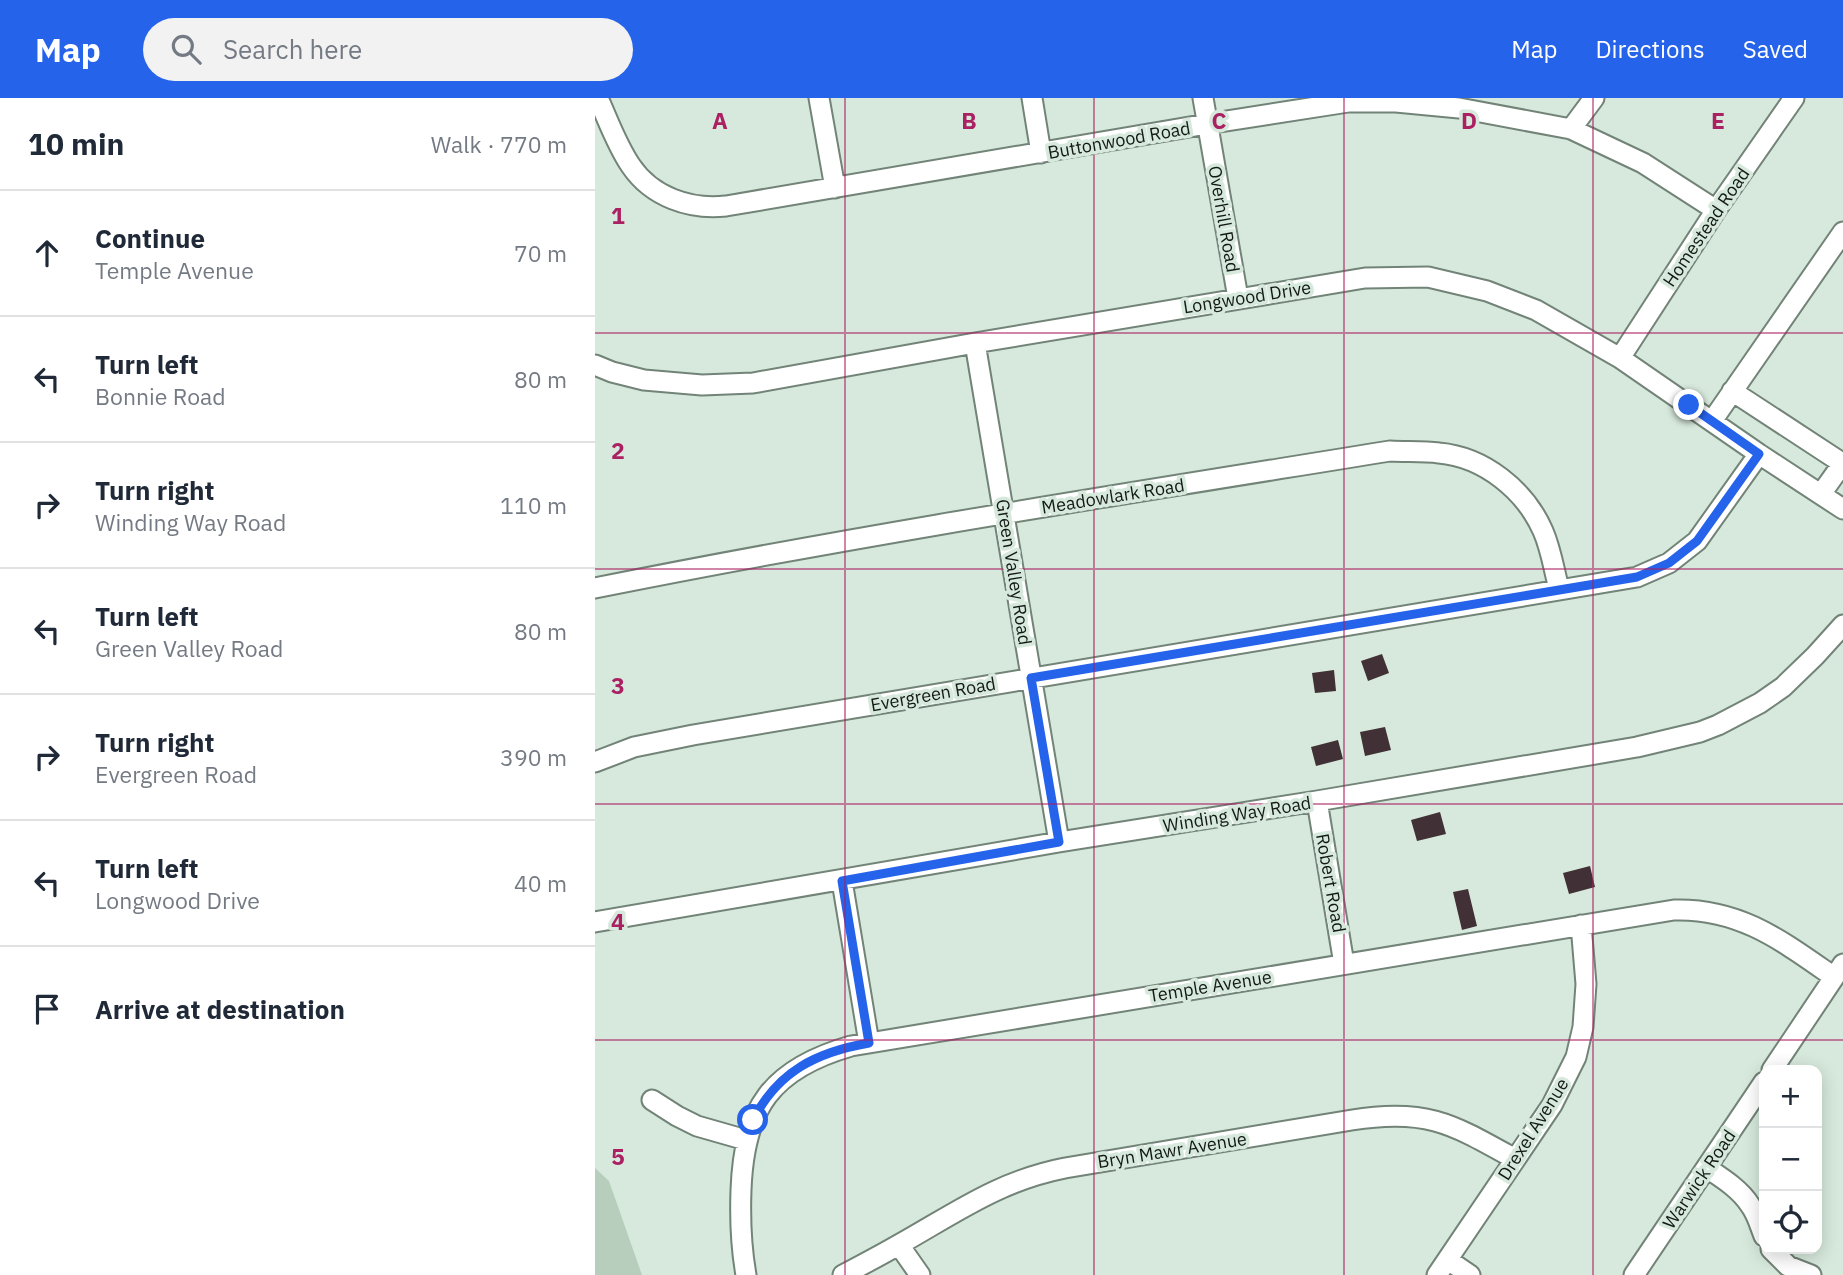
<!DOCTYPE html>
<meta charset="utf-8">
<style>
body{margin:0;font-family:"IBM Plex Sans",sans-serif;background:#f2f2f3;color:#1f2937}
.controls{position:absolute;right:21px;bottom:21px;display:grid;overflow:hidden;border-radius:14px;box-shadow:0 4px 18px #0003}
.controls button{width:63px;height:63px;display:grid;place-items:center;padding:0;border:0;border-bottom:2px solid #e0e1e3;background:#fff;color:#1f2937;font:35px sans-serif}
.stop{position:absolute;width:21px;height:21px;margin:-16px;border:5px solid #2563eb;border-radius:50%;background:#fff}
.stop.end{background:#2563eb;border-color:#fff;box-shadow:0 2px 7px #0008}
.list{margin:0;padding:0;list-style:none}
h2{display:flex;justify-content:space-between;align-items:center;height:91px;margin:0;padding:0 28px;font-size:30px}
h2 small{font-size:23px;font-weight:400;color:#747a83}
.list li{display:grid;grid-template-columns:46px 1fr auto;gap:21px;align-items:center;box-sizing:border-box;height:126px;padding:0 28px;border-top:2px solid #e0e1e3}
.list b{display:block;font-size:26px;white-space:nowrap}
.list p{margin:0;font-size:23px;white-space:nowrap;color:#747a83}
.list em{font-size:23px;font-style:normal;color:#747a83}
.icon{flex:none;width:38px;height:38px;fill:none;stroke:currentColor;stroke-width:2;stroke-linecap:round;stroke-linejoin:round}
.map{position:relative;flex:none;width:1248px;height:1177px;overflow:hidden}
header{display:flex;align-items:center;gap:42px;box-sizing:border-box;height:98px;padding:0 35px;background:#2563eb;color:#fff}
header strong{font-size:33px}
nav{display:flex;gap:38px;margin-inline-start:auto;font-size:24px}
.search{width:490px;height:63px;background:#f2f2f3;display:flex;align-items:center;gap:18px;box-sizing:border-box;padding:0 24px;border-radius:38px;color:#747a83;font-size:26px}
main{display:flex}
aside{flex:1;background:#fff}
.map>svg:first-child{display:block}
.green{fill:#b7cebd}
.building{fill:#413035}
.lines{fill:none;stroke-linecap:round;stroke-linejoin:round}
.minor-casing{stroke:#728377;stroke-width:23}
.minor{stroke:#fff;stroke-width:19}
.route{stroke:#2563eb;stroke-width:9}
.grid{fill:none;stroke:#aa2062;stroke-width:2;stroke-opacity:0.55}
.labels{text-anchor:middle;dominant-baseline:central;stroke-width:7;stroke-linejoin:round;paint-order:stroke}
.street-label{font-size:18px;fill:#131915;stroke:#d7e9dc}
.grid-label{font-size:23px;text-anchor:middle;font-weight:bold;fill:#aa2062;stroke:#d7e9dc;stroke-width:7;stroke-linejoin:round;paint-order:stroke}
</style>
<header>
<strong>Map</strong>
<div class="search"><svg class="icon" aria-label="search" viewBox="0 0 24 24"><circle cx="10" cy="10" r="6"/><path d="M15 15l6 6"/></svg>Search here</div>
<nav><a>Map</a><a>Directions</a><a>Saved</a></nav>
</header>
<main>
<aside>
<h2>10 min<small>Walk · 770 m</small></h2>
<ul class="list">
<li><svg class="icon" aria-label="ahead" viewBox="0 0 24 24"><path d="M12 20V5M6 11l6-6 6 6"/></svg><div><b>Continue</b><p>Temple Avenue</p></div><em>70 m</em></li>
<li><svg class="icon" aria-label="left" viewBox="0 0 24 24"><path d="M17 20v-9H6M10 6l-5 5 5 5"/></svg><div><b>Turn left</b><p>Bonnie Road</p></div><em>80 m</em></li>
<li><svg class="icon" aria-label="right" viewBox="0 0 24 24"><path d="M7 20v-9h11M14 6l5 5-5 5"/></svg><div><b>Turn right</b><p>Winding Way Road</p></div><em>110 m</em></li>
<li><svg class="icon" aria-label="left" viewBox="0 0 24 24"><path d="M17 20v-9H6M10 6l-5 5 5 5"/></svg><div><b>Turn left</b><p>Green Valley Road</p></div><em>80 m</em></li>
<li><svg class="icon" aria-label="right" viewBox="0 0 24 24"><path d="M7 20v-9h11M14 6l5 5-5 5"/></svg><div><b>Turn right</b><p>Evergreen Road</p></div><em>390 m</em></li>
<li><svg class="icon" aria-label="left" viewBox="0 0 24 24"><path d="M17 20v-9H6M10 6l-5 5 5 5"/></svg><div><b>Turn left</b><p>Longwood Drive</p></div><em>40 m</em></li>
<li><svg class="icon" aria-label="arrive" viewBox="0 0 24 24"><path d="M6 21V4h12l-3 4 3 4H6"/></svg><div><b>Arrive at destination</b></div></li>
</ul>
</aside>
<div class="map">
<svg width="1248" height="1177" viewBox="0 0 1248 1177">
<rect width="100%" height="100%" fill="#d7e9dc"/>
<!-- green -->
<path class="green" d="M0,1070L14,1083L47,1177H0Z"/>
<!-- building -->
<path class="building" d="M787,556L794,575L773,583L766,563Z
M739,572L741,593L720,595L717,575Z
M790,629L796,652L770,658L765,634Z
M743,642L748,661L721,668L716,649Z
M845,714L851,736L822,743L816,722Z
M995,768L1000,789L974,796L968,775Z
M873,791L882,828L867,832L858,794Z"/>
<g class="lines">
<!-- minor casing -->
<g class="minor-casing">
<path id="minor" d="M3,0C13,22 22,48 36,68C57,99 95,112 131,108L612,26L753,4H801L864,10L976,31L1048,65L1121,112
M224,0L240,90
M437,0L446,55
M608,0L643,200
M976,31L999,0
M380,245L464,744
M1025,260L1121,112L1199,0
M0,267L17,274L49,282L107,287L158,285L380,245L770,180L833,179L892,193L941,212L1025,260L1164,356L1248,411
M1137,293L1247,365
M1117,323L1248,134
M1226,396L1248,365
M0,490C263,437 529,396 795,353C811,354 828,353 844,355C889,359 930,392 948,433C956,451 959,472 964,491
M0,664L39,649L98,637L1042,479L1074,465L1102,443L1164,356
M722,703L749,866
M247,783L274,945
M0,824L464,744L722,703L1042,649L1105,634L1123,627L1165,605L1188,589L1220,558L1248,527
M1177,972L1248,866
M57,1002L82,1018L102,1028L151,1042
M1112,1070C1127,1080 1145,1091 1155,1107C1162,1116 1165,1128 1169,1138
M304,1147L325,1177
M1176,1151L1193,1168L1216,1177
M853,1162L875,1177
M151,1177C146,1149 145,1120 146,1092C149,1010 176,971 256,948L1079,812C1145,810 1187,843 1239,879
M248,1177C267,1167 286,1157 305,1146C362,1114 404,1083 470,1070L757,1022C832,1010 857,1026 920,1061
M842,1177L957,1007L981,959L988,929L991,886L986,827
M1039,1177L1169,984"/>
</g>
<!-- minor -->
<use href="#minor" class="minor"/>
</g>
<g class="lines">
<!-- route -->
<path class="route" d="M158,1022C183,973 222,954 274,945L247,783L464,744L436,580L1042,479L1074,465L1102,443L1164,356L1094,307"/>
</g>
<!-- grid -->
<path class="grid" d="M250,0V1177M499,0V1177M749,0V1177M998,0V1177M0,235H1248M0,471H1248M0,706H1248M0,942H1248"/>
<g class="labels">
<!-- street labels -->
<g class="street-label">
<text transform="translate(524 42) rotate(-10)">Buttonwood Road</text>
<text transform="translate(629 121) rotate(80)">Overhill Road</text>
<text transform="translate(1111 129) rotate(-56)">Homestead Road</text>
<text transform="translate(652 199) rotate(-9)">Longwood Drive</text>
<text transform="translate(518 398) rotate(-9)">Meadowlark Road</text>
<text transform="translate(419 474) rotate(81)">Green Valley Road</text>
<text transform="translate(338 596) rotate(-10)">Evergreen Road</text>
<text transform="translate(642 716) rotate(-9)">Winding Way Road</text>
<text transform="translate(736 785) rotate(80)">Robert Road</text>
<text transform="translate(615 888) rotate(-9)">Temple Avenue</text>
<text transform="translate(938 1031) rotate(-58)">Drexel Avenue</text>
<text transform="translate(577 1052) rotate(-9)">Bryn Mawr Avenue</text>
<text transform="translate(1104 1081) rotate(-56)">Warwick Road</text>
</g>
</g>
<g class="grid-label">
<text x="125" y="31">A</text>
<text x="374" y="31">B</text>
<text x="624" y="31">C</text>
<text x="874" y="31">D</text>
<text x="1123" y="31">E</text>
<text x="23" y="126">1</text>
<text x="23" y="361">2</text>
<text x="23" y="596">3</text>
<text x="23" y="832">4</text>
<text x="23" y="1067">5</text>
</g>
</svg>
<div class="controls">
<button>+</button>
<button>−</button>
<button><svg class="icon" aria-label="locate" viewBox="0 0 24 24"><circle cx="12" cy="12" r="6"/><path d="M12 2v4M12 18v4M2 12h4M18 12h4"/></svg></button>
</div>
<div class="stop" style="left:158px;top:1022px"></div>
<div class="stop end" style="left:1094px;top:307px"></div>
</div>
</main>
